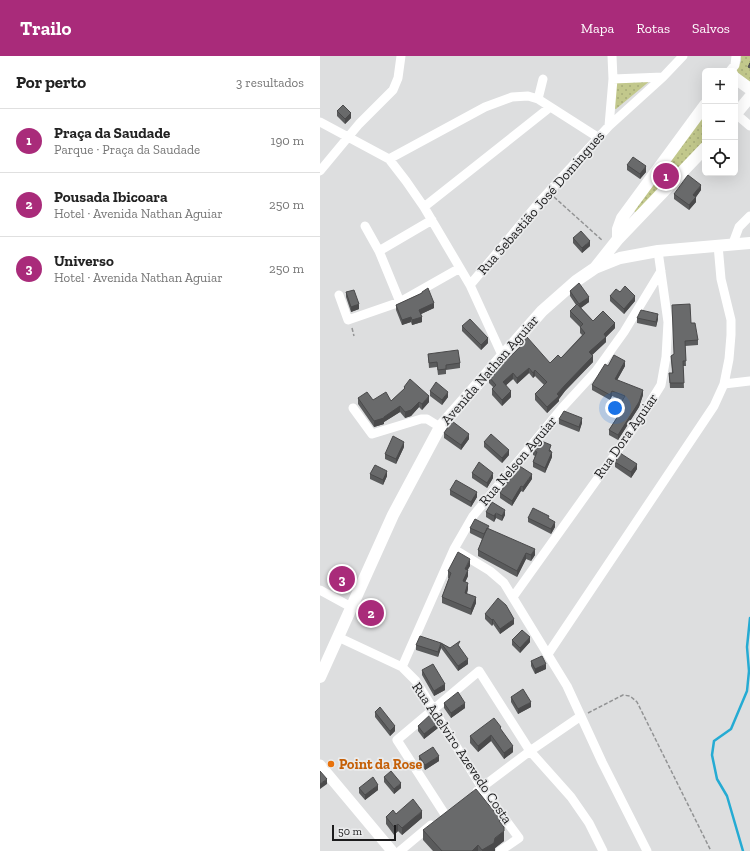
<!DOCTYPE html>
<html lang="pt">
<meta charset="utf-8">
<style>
body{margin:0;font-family:"Zilla Slab",serif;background:#f2f2f2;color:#222}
.controls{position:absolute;right:12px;top:12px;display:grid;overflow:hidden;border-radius:6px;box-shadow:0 4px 16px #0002}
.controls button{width:36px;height:36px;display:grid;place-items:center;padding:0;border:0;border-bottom:1px solid #e0e0e0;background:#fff;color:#222;font:20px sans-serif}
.scale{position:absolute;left:12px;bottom:10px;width:64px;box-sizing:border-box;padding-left:4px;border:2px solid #1c1c1d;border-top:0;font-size:11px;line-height:14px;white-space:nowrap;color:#1c1c1d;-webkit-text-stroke:3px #eaebec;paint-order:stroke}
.you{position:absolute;left:295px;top:352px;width:14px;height:14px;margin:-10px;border:3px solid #fff;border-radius:50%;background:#1a73e8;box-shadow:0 0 0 6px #1a73e833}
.badge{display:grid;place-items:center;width:26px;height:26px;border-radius:50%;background:#a92b7a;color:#fff;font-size:13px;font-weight:700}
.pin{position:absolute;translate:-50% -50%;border:2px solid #fff;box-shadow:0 1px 4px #0006}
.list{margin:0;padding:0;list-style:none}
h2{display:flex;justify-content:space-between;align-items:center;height:52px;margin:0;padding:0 16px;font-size:17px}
h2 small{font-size:13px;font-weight:400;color:#767676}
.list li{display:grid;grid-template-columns:26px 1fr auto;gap:12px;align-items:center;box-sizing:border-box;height:64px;padding:0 16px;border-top:1px solid #e0e0e0}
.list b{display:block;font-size:15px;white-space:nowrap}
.list p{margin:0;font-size:13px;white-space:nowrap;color:#767676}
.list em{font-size:13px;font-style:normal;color:#767676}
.icon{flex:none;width:22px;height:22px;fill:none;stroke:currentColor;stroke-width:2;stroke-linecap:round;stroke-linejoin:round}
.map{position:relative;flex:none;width:430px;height:795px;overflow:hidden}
header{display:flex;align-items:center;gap:24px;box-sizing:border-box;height:56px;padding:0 20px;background:#a92b7a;color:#fff}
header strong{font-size:19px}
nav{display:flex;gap:22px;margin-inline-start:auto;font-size:14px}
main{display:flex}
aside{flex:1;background:#fff}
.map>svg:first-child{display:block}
.park{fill:url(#park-dots)}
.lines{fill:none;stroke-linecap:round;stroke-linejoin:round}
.stream{stroke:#25abd3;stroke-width:2.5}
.path{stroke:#929394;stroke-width:1.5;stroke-dasharray:4 2;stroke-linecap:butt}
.minor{stroke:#fff;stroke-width:9}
.tertiary{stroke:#fff;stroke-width:11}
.secondary{stroke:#fff;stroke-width:12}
.wall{fill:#5a5b5c}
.shaded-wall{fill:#4a4a4b}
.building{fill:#696a6b;stroke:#4a4a4b}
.food-dot{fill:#e8710a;stroke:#eaebec;stroke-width:1.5}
.labels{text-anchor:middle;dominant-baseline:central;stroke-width:3.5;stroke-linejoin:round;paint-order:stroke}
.street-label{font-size:14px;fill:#1c1c1d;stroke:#eaebec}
.food-label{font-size:14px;font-weight:bold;fill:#c56008;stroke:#eaebec;text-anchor:start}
</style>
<header>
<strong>Trailo</strong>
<nav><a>Mapa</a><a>Rotas</a><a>Salvos</a></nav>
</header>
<main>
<aside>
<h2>Por perto<small>3 resultados</small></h2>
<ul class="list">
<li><span class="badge">1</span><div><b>Praça da Saudade</b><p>Parque · Praça da Saudade</p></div><em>190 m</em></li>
<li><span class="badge">2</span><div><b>Pousada Ibicoara</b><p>Hotel · Avenida Nathan Aguiar</p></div><em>250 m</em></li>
<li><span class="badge">3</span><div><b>Universo</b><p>Hotel · Avenida Nathan Aguiar</p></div><em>250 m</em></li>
</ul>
</aside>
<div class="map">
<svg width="430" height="795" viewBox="0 0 430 795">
<defs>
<pattern id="park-dots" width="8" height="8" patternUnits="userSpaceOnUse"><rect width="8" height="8" fill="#c2c88c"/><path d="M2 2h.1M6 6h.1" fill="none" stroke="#a6ab78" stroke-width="1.8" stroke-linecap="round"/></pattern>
</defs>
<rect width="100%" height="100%" fill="#dddedf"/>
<!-- park -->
<path class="park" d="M421,0H430V27L416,15L421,5Z
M331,24L296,53L293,52L291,26Z
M385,56V84L318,158L314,155Z"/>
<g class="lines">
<!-- stream -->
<path class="stream" d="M423,795L407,740L397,723L392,699L394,685L411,673L427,635L429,615L427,591L430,562"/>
<!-- path -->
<path class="path" d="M234,141L283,185
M32,272L34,280
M268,657L303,639L310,640L317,646L391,795"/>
<!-- minor -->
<path class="minor" d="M410,15L415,9L416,0
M293,23L343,21
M218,43L223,23
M416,58L430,70
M0,66L69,103L86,125L104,151L150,229L182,299
M289,70L293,23L292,0
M69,103L165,51L192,41L208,40L218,43L279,82
M0,115L39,68L73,34L78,22L81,0
M104,151L229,52
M45,170L59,195L80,246
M413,187L419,171L430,160
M59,195L112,164
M150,229L222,143L289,70L343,21L363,0
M19,239L28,264L80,246L140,212
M404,328L430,325
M33,352L52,378L101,363H107L120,371
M134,493L170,515L184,527L247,630L282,706L327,795
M0,534L31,551
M193,541L318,366L341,329L346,301L348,266L338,195
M18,581L82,611L96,625L162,732L199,782L180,795
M228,598L394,350L404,328L409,303L411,279V264L401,223L398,189
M82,611L134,493L153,460L242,352L276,315L304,276L341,215
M157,735L210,695L261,660
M124,757L77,684L159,615L210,695L251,741L269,767L283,795
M80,795L111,769"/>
<!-- tertiary -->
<path class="tertiary" d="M0,709L72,795"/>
<!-- secondary -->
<path class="secondary" d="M415,22L430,33
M415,59L430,41
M298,183V173L302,162L385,49
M275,212L298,183L385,92
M0,621L73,459L120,371L222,255L256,225L275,212L300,202L338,195L430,187"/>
</g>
<!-- wall -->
<path class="wall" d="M17,55L31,62L25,68L17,60Z
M307,109L326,116L320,123L307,114Z
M381,134L376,141V146L369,154L354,143V138Z
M253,182L270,190L262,197L253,187Z
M250,235L269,246L261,252L273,265L295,272L286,281V286L272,299L273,306L245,335L239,343V345L227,357L215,344V338L224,329L215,320L213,322L209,317L197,328L193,323L186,329L191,341L182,350L172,339V333L173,331L169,327V321L201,290V288L230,307L241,302L262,279L260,277V271L250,261V255L256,249L250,240Z
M26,236L39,253L31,256L26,241Z
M102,236L114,252L101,258L102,266L92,269L91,266L82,269L76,254V249L102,237Z
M290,240L315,245L304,258L290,245Z
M317,262L338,263L336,271L317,267Z
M371,267L378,284V289L365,290L366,310H363L364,332H350L349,317H352L351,300L354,298Z
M142,270L168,287L161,294L142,275Z
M108,298L140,307V312L126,314V318L118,319L117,311L109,312Z
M288,310H305L297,324L323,339L319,351L298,384L289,379V374L297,361L296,360V355L302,344L292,340L290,344L272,334V329Z
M84,331L109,346L102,354L99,351L91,360L85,362L80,356L64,366V368L54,371L38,348V342L53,344L71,345L84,333Z
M110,335L128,341L122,349L110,340Z
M239,363L262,367L259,376L239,368Z
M124,377L149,383L141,394L124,382Z
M164,386L189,399L182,407L164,391Z
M84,391L76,408L65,403V398Z
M213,394H231V395L232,401L225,417L213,411V406L215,400L213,399Z
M295,406L317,413L311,422L295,411Z
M152,417L173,422L167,432L152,422Z
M50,418L67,420L63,429L50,423Z
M212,423L203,436L201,435L192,450L180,442V437Z
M130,434L157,441L151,451L130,439Z
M166,456L185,459L182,465L176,462L174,466L166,461Z
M208,462L229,463L235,471L231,478L208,466Z
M150,472L169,473L215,499L211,505L206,503L197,521L158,500V494L162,483L150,477Z
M150,510L147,514L148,520L145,526L148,533L147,538L156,547L151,559L122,547V541L129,522H128V515Z
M165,558L194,568L180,578L173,568L172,570L165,563Z
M192,584L210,586L200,597L192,589Z
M121,587L130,592L140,590L139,591L148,608L138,615L121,592Z
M96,589L121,592L118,601L96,594Z
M211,605L226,613L215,618L211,610Z
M102,614L125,634L114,640L102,619Z
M191,641L211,651L198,658L191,646Z
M124,647L145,652L131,662L124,652Z
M55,656L75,675L70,680L55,661Z
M98,670L118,672L104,683L98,675Z
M181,674L193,696L184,703L171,685L158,696L150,687V680Z
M99,700L119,705L105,714L99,705Z
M64,721L81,732L74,738L64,726Z
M39,732L58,734L45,744L39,737Z
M76,758L102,762L82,779L78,775L74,779L66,768V761Z
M181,768L184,785L175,792V795H113L103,784V774Z"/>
<!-- shaded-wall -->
<path class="shaded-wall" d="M31,57V62L25,68V63Z
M326,110V116L320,123V118Z
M381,129V134L376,141V146L369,154V149L373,139Z
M270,185V190L262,197V192Z
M315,240V245L304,258V253Z
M269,241V246L259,253V248Z
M114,247V252L99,259V254Z
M39,248V253L31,256V251Z
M338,258V263L336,271V266Z
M91,261V266L82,269V264Z
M102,261V266L92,269V264Z
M295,267V272L286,281V286L269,302V296L284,278Z
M168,282V287L161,294V289Z
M273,300V306L245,335L239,343V345L227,357V351L245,329Z
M305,305V310L295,328V323Z
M209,312V317L197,328V322Z
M215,314V320L213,322V317Z
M193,317V323L183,332V326Z
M323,334V339L319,351L298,384V379Z
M191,335V341L182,350V344Z
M292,335V340L290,344V339Z
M128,336V341L122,349V344Z
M109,340V346L102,354V348Z
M99,346V351L91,360L85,362V356Z
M80,350V356L64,366V368L54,371V365L64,361Z
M262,362V367L259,376V371Z
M149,378V383L141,394V389Z
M84,386V391L76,408V403Z
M189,394V399L182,407V402Z
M232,396V401L225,417V412Z
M317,408V413L311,422V416Z
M67,415V420L63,429V424Z
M173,417V422L167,432V427Z
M212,418V423L203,436V431Z
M201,430V435L192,450V445Z
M157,436V441L151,451V446Z
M185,454V459L182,465V460Z
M176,457V462L174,466V460Z
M235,466V471L231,478V473Z
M215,493V499L211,505V499Z
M206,497V503L197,521V515Z
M150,503V510L145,519V513Z
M148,514V520L143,531V525Z
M148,527V533L145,543V537Z
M156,541V547L151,559V553Z
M173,563V568L172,570V564Z
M194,563V568L180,578V573Z
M210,581V586L200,597V592Z
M121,587V592L118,601V596Z
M148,603V608L138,615V610Z
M226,608V613L215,618V613Z
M125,628V634L114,640V635Z
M211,646V651L198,658V653Z
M145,647V652L131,662V657Z
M118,667V672L104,683V678Z
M75,670V675L70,680V675Z
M171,679V685L158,696V690Z
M193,690V696L184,703V697Z
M119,700V705L105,714V709Z
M7,723V728L0,733V728Z
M81,727V732L74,738V733Z
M58,729V734L45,744V739Z
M102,755V762L82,779V772Z
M78,768V775L74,779V771Z
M184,775V785L175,792V795H162V794Z
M158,789V795H152Z"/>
<!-- building -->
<path class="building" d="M430,7V12L428,11Z
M23,49L31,57L25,63L17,55Z
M313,101L326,110L320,118L307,109Z
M368,119L381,129L373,139L376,141L369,149L354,138Z
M261,175L270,185L262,192L253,182Z
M259,227L269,241L259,248L250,235Z
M305,230L315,240L304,253L290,240L296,233L300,236Z
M108,232L114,247L99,254L102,261L92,264L91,261L82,264L76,249L102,237V236Z
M34,234L39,248L31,251L26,236Z
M257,248L273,265L283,255L295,267L284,278L286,281L269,296L273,300L245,329L237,338L239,340L227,351L215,338L227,326L215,314L213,317L209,312L197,322L193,317L183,326L191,335L182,344L172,333L176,329L169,321L202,289L201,288L207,281L230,307L238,299L241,302L265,277L260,271L263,268L250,255Z
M370,248L371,267H375L378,284L365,285L366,305H363L364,327H350L349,317H353L351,300L354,298L352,249Z
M321,254L338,258L336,266L317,262Z
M150,263L168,282L161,289L142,270Z
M138,294L140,307L126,309V313L118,314L117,306L109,307L108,298Z
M294,299L305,305L295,323L323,334L319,346L298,379L289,374L300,357L296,355L305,340L292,335L290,339L272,329L285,308L288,310Z
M90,323L109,340L102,348L99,346L91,354L85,356L80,350L64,361V362L54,365L38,342L47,336L53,344L66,336L71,345L85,332L84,331Z
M116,326L128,336L122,344L110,335Z
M244,355L262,362L259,371L239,363Z
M132,365L149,378L141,389L124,377Z
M171,378L189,394L182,402L164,386Z
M73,380L84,386L76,403L65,398Z
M219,384L231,389L229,395L232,396L225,412L213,406L217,396L213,394Z
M300,397L317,408L311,416L295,406Z
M159,406L173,417L167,427L152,417Z
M55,409L67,415L63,424L50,418Z
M198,409L212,418L203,431L201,430L192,445L180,437Z
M136,424L157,436L151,446L130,434Z
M172,446L185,454L182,460L176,457L174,460L166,456Z
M213,452L229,460L228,462L235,466L231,473L208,462Z
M155,463L169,470L164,478L150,472Z
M167,472L215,493L211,499L206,497L197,515L158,494Z
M138,496L150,503L145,513L148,514L143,525L148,527L145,537L156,541L151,553L122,541L131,517L128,515Z
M178,542L186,549L194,563L180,573L173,563L172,564L165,558Z
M202,574L210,581L200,592L192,584Z
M100,580L121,587L118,596L96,589Z
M140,585L138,589L148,603L138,610L121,587L130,592Z
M222,600L226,608L215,613L211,605Z
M113,608L125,628L114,635L102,614Z
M203,633L211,646L198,653L191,641Z
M138,636L145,647L131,657L124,647Z
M60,651L75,670L70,675L55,656Z
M112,657L118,667L104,678L98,670Z
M174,662L181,671L180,672L193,690L184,697L171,679L158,690L150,680Z
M113,691L119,700L105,709L99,700Z
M0,715L7,723L0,728Z
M71,715L81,727L74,733L64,721Z
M53,721L58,729L45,739L39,732Z
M156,733L181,764L179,765L184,771V775L175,782L174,787L162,794L158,789L152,795H122L103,774Z
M93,743L102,755L82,772L78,768L74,771L66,761L73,754L76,758Z"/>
<!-- markers -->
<circle class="food-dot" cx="11" cy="708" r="4"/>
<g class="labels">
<!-- street labels -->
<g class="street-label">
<text transform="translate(221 147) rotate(-49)">Rua Sebastião José Domingues</text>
<text transform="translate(170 314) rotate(-49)">Avenida Nathan Aguiar</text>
<text transform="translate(306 380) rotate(-55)">Rua Dora Aguiar</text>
<text transform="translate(198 405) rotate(-50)">Rua Nelson Aguiar</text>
<text transform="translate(142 697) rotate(56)">Rua Adelviro Azevedo Costa</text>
</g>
<!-- food labels -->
<g class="food-label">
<text x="19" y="708">Point da Rose</text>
</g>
</g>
</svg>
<div class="controls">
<button>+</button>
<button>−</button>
<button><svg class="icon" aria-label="locate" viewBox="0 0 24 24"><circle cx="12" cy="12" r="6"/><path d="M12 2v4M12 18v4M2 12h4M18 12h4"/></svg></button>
</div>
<div class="scale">50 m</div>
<div class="you"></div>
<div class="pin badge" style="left:346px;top:120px">1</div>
<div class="pin badge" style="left:51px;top:557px">2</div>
<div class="pin badge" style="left:22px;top:523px">3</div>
</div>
</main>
